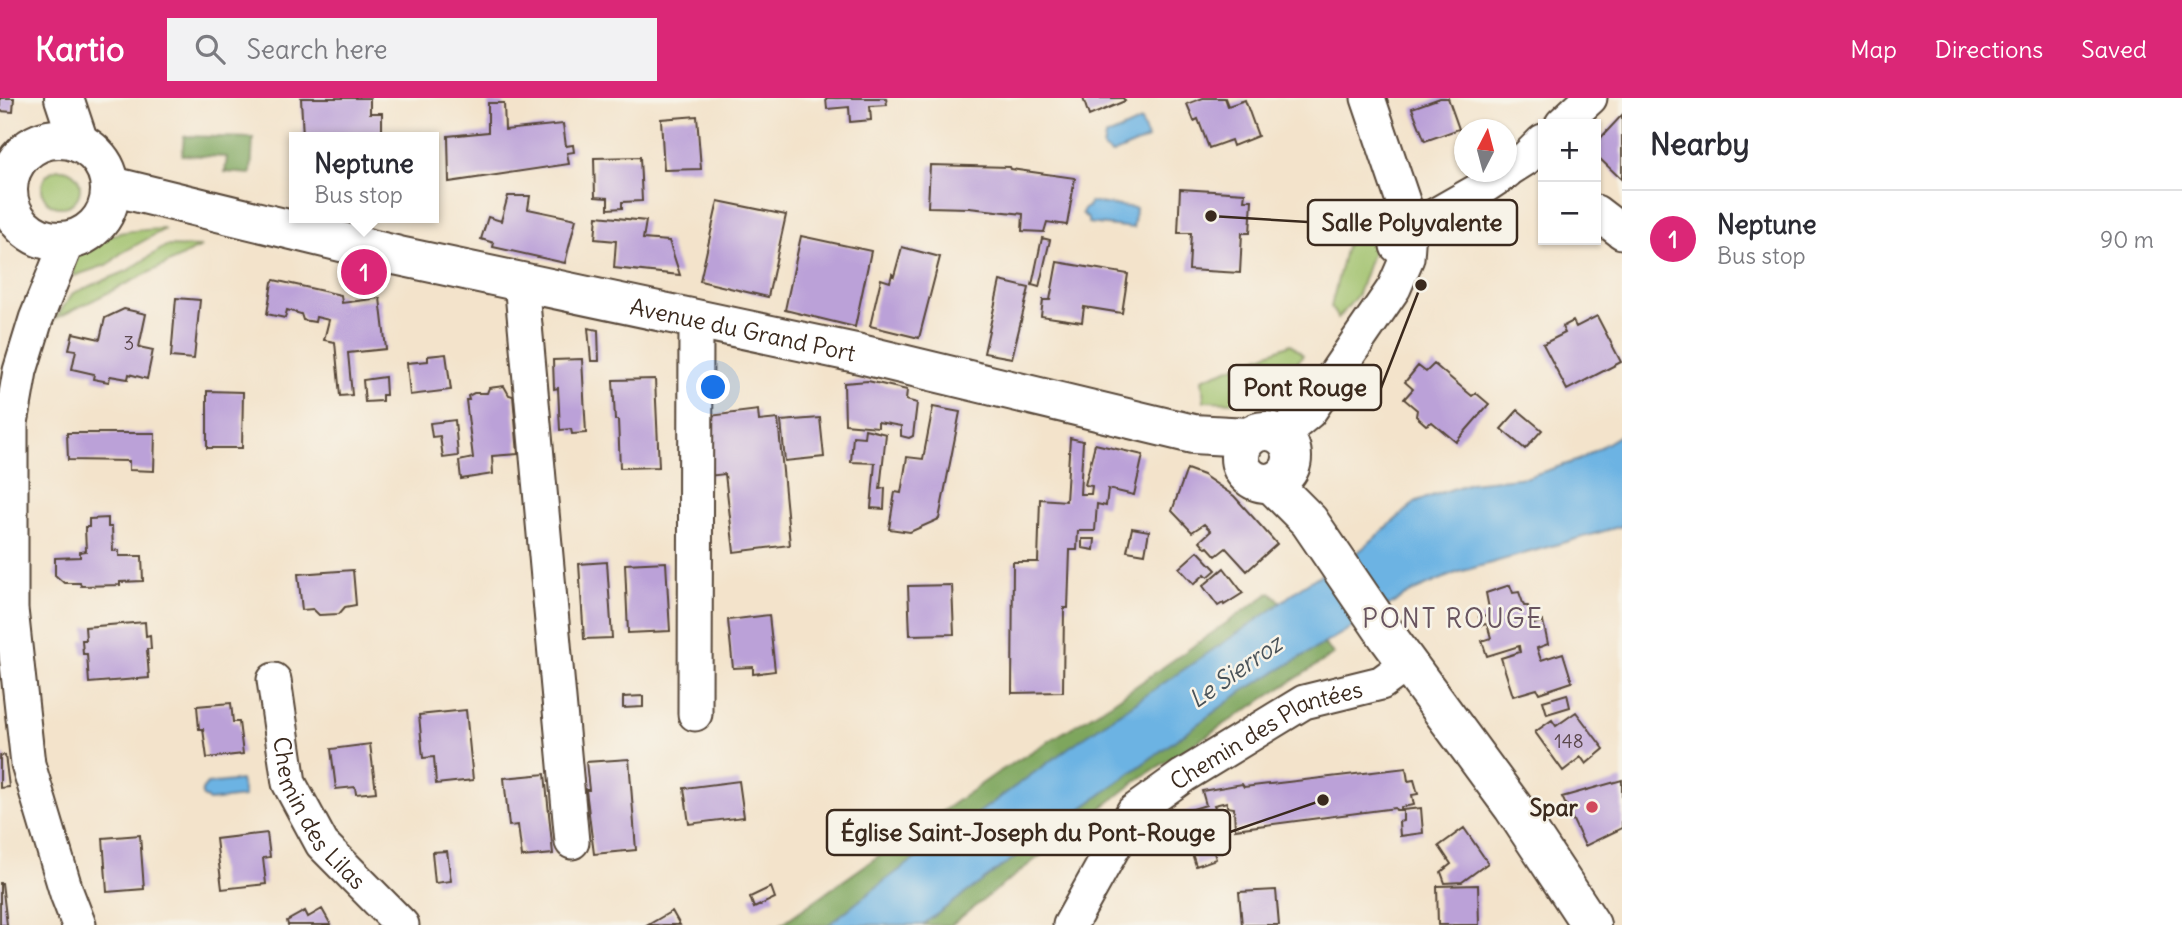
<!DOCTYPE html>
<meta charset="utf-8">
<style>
body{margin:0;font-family:Delius,sans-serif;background:#f2f2f3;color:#2b2b33}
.controls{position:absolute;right:21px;top:21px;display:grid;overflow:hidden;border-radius:0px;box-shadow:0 2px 5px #0004}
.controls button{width:63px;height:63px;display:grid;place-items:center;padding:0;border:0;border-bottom:2px solid #e1e1e2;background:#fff;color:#2b2b33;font:35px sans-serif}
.compass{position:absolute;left:1454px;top:21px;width:63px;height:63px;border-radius:50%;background:#fff;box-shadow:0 2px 5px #0004;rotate:6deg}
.you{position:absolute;left:714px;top:290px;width:24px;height:24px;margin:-18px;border:5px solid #fff;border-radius:50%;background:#1a73e8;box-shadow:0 0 0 10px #1a73e833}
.badge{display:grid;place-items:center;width:46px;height:46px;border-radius:50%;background:#db2777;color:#fff;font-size:23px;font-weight:700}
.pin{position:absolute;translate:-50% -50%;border:4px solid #fff;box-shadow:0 2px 7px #0006}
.popup{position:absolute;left:289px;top:34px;width:150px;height:91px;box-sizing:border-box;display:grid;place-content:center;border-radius:0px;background:#fff;filter:drop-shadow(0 2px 5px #0005);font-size:23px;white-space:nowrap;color:#7c7c81}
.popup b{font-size:26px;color:#2b2b33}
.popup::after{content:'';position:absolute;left:50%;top:100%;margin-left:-14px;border:14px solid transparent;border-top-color:#fff}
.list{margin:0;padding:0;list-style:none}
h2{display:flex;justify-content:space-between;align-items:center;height:91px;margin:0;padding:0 28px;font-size:30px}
h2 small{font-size:23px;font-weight:400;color:#7c7c81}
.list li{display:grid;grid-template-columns:46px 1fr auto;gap:21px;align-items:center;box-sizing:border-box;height:98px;padding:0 28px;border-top:2px solid #e1e1e2}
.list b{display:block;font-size:26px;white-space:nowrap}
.list p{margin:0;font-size:23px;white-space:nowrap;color:#7c7c81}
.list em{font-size:23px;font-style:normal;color:#7c7c81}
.icon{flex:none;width:38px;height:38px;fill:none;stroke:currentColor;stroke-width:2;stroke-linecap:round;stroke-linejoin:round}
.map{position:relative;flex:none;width:1622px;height:827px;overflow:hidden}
header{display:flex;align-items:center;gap:42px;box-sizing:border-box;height:98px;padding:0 35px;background:#db2777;color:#fff}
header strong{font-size:33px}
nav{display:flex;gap:38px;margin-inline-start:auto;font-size:24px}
.search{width:490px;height:63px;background:#f2f2f3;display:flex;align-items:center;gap:18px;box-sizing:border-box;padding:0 24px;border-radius:0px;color:#7c7c81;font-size:26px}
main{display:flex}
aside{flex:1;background:#fff}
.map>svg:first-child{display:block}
.green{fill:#9ec069;stroke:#6c7544;stroke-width:2}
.forest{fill:#7ea65d;stroke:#5c683e;stroke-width:2}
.water{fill:#6cb3e3;stroke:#546e80;stroke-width:2}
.building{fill:#bba1d8}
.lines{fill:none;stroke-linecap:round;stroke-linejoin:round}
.minor-casing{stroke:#574638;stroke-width:37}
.major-casing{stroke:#574638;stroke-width:42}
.minor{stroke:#fff;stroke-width:33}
.major{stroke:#fff;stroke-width:38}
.poi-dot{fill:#d1495b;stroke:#f7f3e8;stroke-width:2.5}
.labels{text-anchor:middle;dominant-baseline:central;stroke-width:5;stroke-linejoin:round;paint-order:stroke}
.number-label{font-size:19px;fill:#5b484c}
.street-label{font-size:23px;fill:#3b2a1e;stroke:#f7f3e8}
.poi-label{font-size:23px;font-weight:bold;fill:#3b2a1e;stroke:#f7f3e8;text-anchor:end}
.water-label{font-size:24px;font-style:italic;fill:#4a5359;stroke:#f7f3e8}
.quarter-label{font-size:26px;letter-spacing:2px;fill:#68545f;stroke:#f7f3e8}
.leader{fill:none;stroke:#3b2a1e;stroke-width:2.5}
.callout-dot{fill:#3b2a1e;stroke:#f7f3e8;stroke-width:2.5}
.callout{fill:#f7f3e8;stroke:#3b2a1e;stroke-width:2.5}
.callout-label{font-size:24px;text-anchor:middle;font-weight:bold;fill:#3b2a1e}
</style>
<header>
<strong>Kartio</strong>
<div class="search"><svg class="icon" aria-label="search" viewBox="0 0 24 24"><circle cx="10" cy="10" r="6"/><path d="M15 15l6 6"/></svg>Search here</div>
<nav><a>Map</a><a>Directions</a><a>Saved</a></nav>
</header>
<main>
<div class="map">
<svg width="1622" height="827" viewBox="0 0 1622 827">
<rect width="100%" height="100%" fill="#f7f3e8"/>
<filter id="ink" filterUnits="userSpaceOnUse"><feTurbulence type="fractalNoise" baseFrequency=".0143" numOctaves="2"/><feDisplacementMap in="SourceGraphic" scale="14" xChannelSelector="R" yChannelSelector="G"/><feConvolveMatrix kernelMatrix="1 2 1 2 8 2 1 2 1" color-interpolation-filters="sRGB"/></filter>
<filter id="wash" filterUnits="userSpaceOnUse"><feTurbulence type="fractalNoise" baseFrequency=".00686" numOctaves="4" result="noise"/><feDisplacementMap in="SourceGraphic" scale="28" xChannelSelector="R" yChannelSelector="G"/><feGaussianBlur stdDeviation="1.57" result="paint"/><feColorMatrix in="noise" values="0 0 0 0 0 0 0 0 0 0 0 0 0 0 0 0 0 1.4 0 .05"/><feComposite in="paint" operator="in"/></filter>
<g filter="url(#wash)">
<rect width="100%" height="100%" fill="#f3e3cb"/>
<!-- green -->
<path class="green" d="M42 90a19 19 0 1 1 38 0a19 19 0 1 1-38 0Z
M1358,99L1378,102L1374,150L1358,196L1338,221L1331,209Z
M165,131L120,156L109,166L74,178C71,164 75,159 86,150C111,132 135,132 165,131Z
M166,148L201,149L55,221L73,195L127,173Z
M1291,246L1303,257L1284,283L1255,297L1231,304L1204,303L1202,281Z"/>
<!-- forest -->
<path class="forest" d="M184,38L253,40L251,76L225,74L227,59L182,57Z
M1271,494L1334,556L1139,681L951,827H780L997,675L1113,604Z"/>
<!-- water -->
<path class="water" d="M1141,23L1148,41L1112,56L1103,50L1105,39Z
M1090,104L1136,110L1133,130L1088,125V121L1082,115L1084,111L1089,108Z
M1622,336V428L1456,475L1416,492L1243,593L922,827H828L887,781L1071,648L1270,513L1301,489L1362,451L1417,403L1470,385L1527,379L1579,362Z
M241,682L244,699L209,703L202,697V692L207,686Z"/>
<g id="blocks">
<!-- building -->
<path class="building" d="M0,0H14L13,14L0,13Z
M301,0H370V15H382V39H303Z
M826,0H886L887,7L870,8L871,22L850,24L849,9L827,11Z
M1083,0H1123L1125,3L1089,18Z
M1203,0H1225L1228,8L1245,2L1258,38L1233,48L1231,42L1209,50L1198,21L1194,23L1187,6Z
M1440,0H1448L1459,31L1425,43L1412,10Z
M488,5H504L505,32L563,26L566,48L573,47L574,54L567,55L569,66L449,84L448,38L488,34Z
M1622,17V82L1596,57V45Z
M697,18L701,71L664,72L661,21Z
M640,59L642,103L622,104V110L608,111V100L595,99L594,60Z
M930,67L1010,69L1011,71L1075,80L1067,127L1047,124L1044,134L1022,133L1023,116L969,110L928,109Z
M1180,91L1245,95L1244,102H1252L1250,135H1242L1240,175L1189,172L1191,135H1178Z
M508,98H530L528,111L576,121L565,165L493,149L494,145L481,141L488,119L501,123Z
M718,103L786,117L768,199L700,183Z
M597,118L646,123L643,141L669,143L680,177L614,170L616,143L595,141Z
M801,138L871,153L855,229L785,212Z
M1042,140L1050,142L1039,189L1032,187Z
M902,149L940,159L919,240L870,228L881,181L890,184L892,176L894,178Z
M1057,164L1128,176L1122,215L1084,209L1082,224L1041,218L1043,202H1050Z
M274,182L341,197L342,205L380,200L386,251L348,255L352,297L340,298L335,244L324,242L329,222L316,219L315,224L303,222L301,216L287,212L285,220L267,216L272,184Z
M1000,183L1029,190L1012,260L984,255Z
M176,200L200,202L194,261L171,259Z
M124,211L146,216L139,249L153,252L147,281L129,276L128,281L110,278L109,284L93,281L94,276L72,271L76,252L69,251L73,235L100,241L105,220Z
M1597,218L1621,264L1567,292L1543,246L1565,235L1562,229L1573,223L1576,229Z
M588,230L598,232L599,263H591Z
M446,256L451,292L410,297L407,265L428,263V258Z
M582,261L586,335L572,336L571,331L560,332L558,290L554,291L553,262Z
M1434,266L1472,298L1476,295L1489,306L1456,344L1432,324L1426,327L1416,318L1417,312L1404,301L1413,291L1405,284L1418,268L1426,274Z
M385,279L386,297H382V303L365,304L363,282Z
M655,281L659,369L620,370L618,322H615L613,282Z
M868,283L907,292L906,302L917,305L913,338L909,340L901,338V328L878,324V329L845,326L844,285Z
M504,288L509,297L513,298L518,356L492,358L493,376L461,381L459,363L473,360L466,302H469L468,298L474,295H487L489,290Z
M207,293L243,294L242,350H207Z
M933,309L960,314L939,421L910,434L889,431L895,394L901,395L907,359L923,361Z
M758,312L759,323L778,321L790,447L734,454L725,376L708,378L701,319Z
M1518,312L1542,332L1525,351L1501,331Z
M820,320L824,359L785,363L781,323Z
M455,322L458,358L443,360L440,338L432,339L430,325Z
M865,331L886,336L880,391L885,390L884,411L871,410L875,365L851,364L853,338L864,339Z
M67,335H155L154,373L129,372V363L68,362Z
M1070,340L1083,343L1080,396H1091L1092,388L1085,387L1095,346L1143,357L1134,397L1108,391L1106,408L1097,406L1095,433H1078L1077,452H1070L1068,510H1064L1063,594L1012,595L1013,464H1038L1040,401L1066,403Z
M1187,371L1203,377L1234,398L1277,446L1247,473L1226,450L1216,458L1208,449L1206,450L1200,443L1211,433L1204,426L1192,434L1172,413Z
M108,420V429H112L113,453L119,452V458H142L143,483L120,484V487L81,488L80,485H64L55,477V460L80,459V454L86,453L85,429H89V421Z
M1132,430L1149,433L1145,456L1127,453Z
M1082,441H1095L1094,452L1082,450Z
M1198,453L1216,472L1208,479L1205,476L1194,486L1179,470Z
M607,464L612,540L584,541L579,466Z
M666,464L670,533L628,535L625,466Z
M1224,470L1243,495L1224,507L1223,505L1218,508L1203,488Z
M353,472L356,507L345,509L339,516L319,517L313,511L302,512L298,476Z
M952,487L954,536L910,537L908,488Z
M1510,487L1513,495L1519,494L1524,508H1528L1534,526L1543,523L1548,546L1537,550L1541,562L1563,555L1572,584L1539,595L1537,591L1513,598L1501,560L1520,554L1519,548L1487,558L1482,543L1491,540L1487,526L1482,527L1479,519L1490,516L1486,495Z
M769,517L775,573L753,576V569L733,570L728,522Z
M145,524L146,538L150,537L151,551H147L149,580L89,585L87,556H83L82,542H86L85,529Z
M1567,596L1570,609L1547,616L1543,603Z
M643,598V609L623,610V599Z
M231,605L233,624H239L243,656L207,660L203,631H199L197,608Z
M466,612L473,682L436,686L434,659L423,660L419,617Z
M1576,614L1604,651L1586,666L1581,659L1563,673L1535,634L1552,622L1556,628Z
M370,646L376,694L356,696L355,689L336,691L331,651Z
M5,657L9,689L0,690V658Z
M629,661L636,752L594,756L586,692H589L586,664Z
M1406,670L1408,683L1414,682L1418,696L1412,697L1414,707L1401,709V712H1396L1395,710L1235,731L1234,710L1227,709V704L1214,707L1222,728L1207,733L1216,761L1196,768L1187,740H1179L1174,723L1181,721L1180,715L1206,707L1202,693L1242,686L1244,689Z
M545,676L553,756L522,759L518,727L509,728L504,680Z
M1622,682V730L1585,748L1562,699Z
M739,683L744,719L689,726L684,690Z
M1421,710L1423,735L1400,738L1399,724L1403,723V712Z
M1464,730L1488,765L1462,784L1445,785L1441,774L1451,766L1439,748Z
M267,735L270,759L263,760L266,786L222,791L216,741Z
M140,737L144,791L107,794L103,740Z
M447,753L451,783L435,785L432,754Z
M0,785H2L7,827H0Z
M1478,787L1479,827H1438L1437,788Z
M771,789L775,800L754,810L750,799Z
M1276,792L1279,827H1242L1239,794Z
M322,811L331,827H288L287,823L305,813L308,819Z
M672,813L680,827H648Z"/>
</g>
</g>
<g filter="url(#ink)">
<use href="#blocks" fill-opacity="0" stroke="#574638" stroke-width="2"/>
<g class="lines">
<!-- minor casing -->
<g class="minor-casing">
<g id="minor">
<path d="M1562,26L1590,0"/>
<path d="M1506,73L1525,61L1543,43"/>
<path d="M1596,114L1622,134"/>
<path d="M68,142L36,221L20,273L11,325V511L28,666L67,796L79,827"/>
<path d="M1397,148L1409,132L1479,92L1506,74"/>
<path d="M521,183L572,744"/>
<path d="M1281,337L1309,314L1394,190L1407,160L1409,132L1405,109L1368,0"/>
<path id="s1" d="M274,582L289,685L322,746L402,827"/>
<path d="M695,616L696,220"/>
<path id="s2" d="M1070,827L1133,714L1183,678L1304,604L1381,585L1407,566"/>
</g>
</g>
<!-- major casing -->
<g class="major-casing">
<g id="major">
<path d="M64,0L79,45"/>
<circle cx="59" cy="92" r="51"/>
<path id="s3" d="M111,88L399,158L856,255L1193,336L1248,339"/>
<circle cx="1266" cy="359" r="26"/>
<path d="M1271,385L1309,423L1388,539L1513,709L1591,827"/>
</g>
</g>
<!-- minor -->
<use href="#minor" class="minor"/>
<!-- major -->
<use href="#major" class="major"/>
</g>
</g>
<!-- markers -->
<circle class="poi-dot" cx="1592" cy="709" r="7"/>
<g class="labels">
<!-- number labels -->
<g class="number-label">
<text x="129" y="245">3</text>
<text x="1569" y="643">148</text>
</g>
<!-- street labels -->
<g class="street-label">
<text stroke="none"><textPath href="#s3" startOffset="648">Avenue du Grand Port</textPath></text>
<text stroke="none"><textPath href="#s2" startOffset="285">Chemin des Plantées</textPath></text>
<text stroke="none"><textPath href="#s1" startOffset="144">Chemin des Lilas</textPath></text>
</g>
<!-- poi labels -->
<g class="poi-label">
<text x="1578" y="709">Spar</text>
</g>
<!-- water labels -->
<g class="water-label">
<text transform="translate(1235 573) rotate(-35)">Le Sierroz</text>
</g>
<!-- quarter labels -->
<g class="quarter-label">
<text x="1453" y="520">PONT ROUGE</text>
</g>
</g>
<!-- callouts -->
<path class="leader" d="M1211 118L1308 124M1421 187L1381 290M1323 702L1230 734"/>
<g class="callout-dot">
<circle cx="1211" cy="118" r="7"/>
<circle cx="1421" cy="187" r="7"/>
<circle cx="1323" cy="702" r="7"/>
</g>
<g class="callout">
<rect x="1308" y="102" width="209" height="45" rx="7"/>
<rect x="1229" y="267" width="152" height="45" rx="7"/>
<rect x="827" y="712" width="403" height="45" rx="7"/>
</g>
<g class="callout-label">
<text x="1412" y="133">Salle Polyvalente</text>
<text x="1305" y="298">Pont Rouge</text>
<text x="1028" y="743">Église Saint-Joseph du Pont-Rouge</text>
</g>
</svg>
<div class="controls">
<button>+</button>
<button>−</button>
</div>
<svg class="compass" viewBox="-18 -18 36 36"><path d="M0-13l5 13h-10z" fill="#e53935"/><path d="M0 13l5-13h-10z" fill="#7c7c81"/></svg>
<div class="you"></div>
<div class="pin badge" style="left:364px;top:174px">1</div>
<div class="popup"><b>Neptune</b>Bus stop</div>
</div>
<aside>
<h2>Nearby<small></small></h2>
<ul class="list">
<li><span class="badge">1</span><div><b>Neptune</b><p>Bus stop</p></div><em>90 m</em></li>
</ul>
</aside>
</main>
